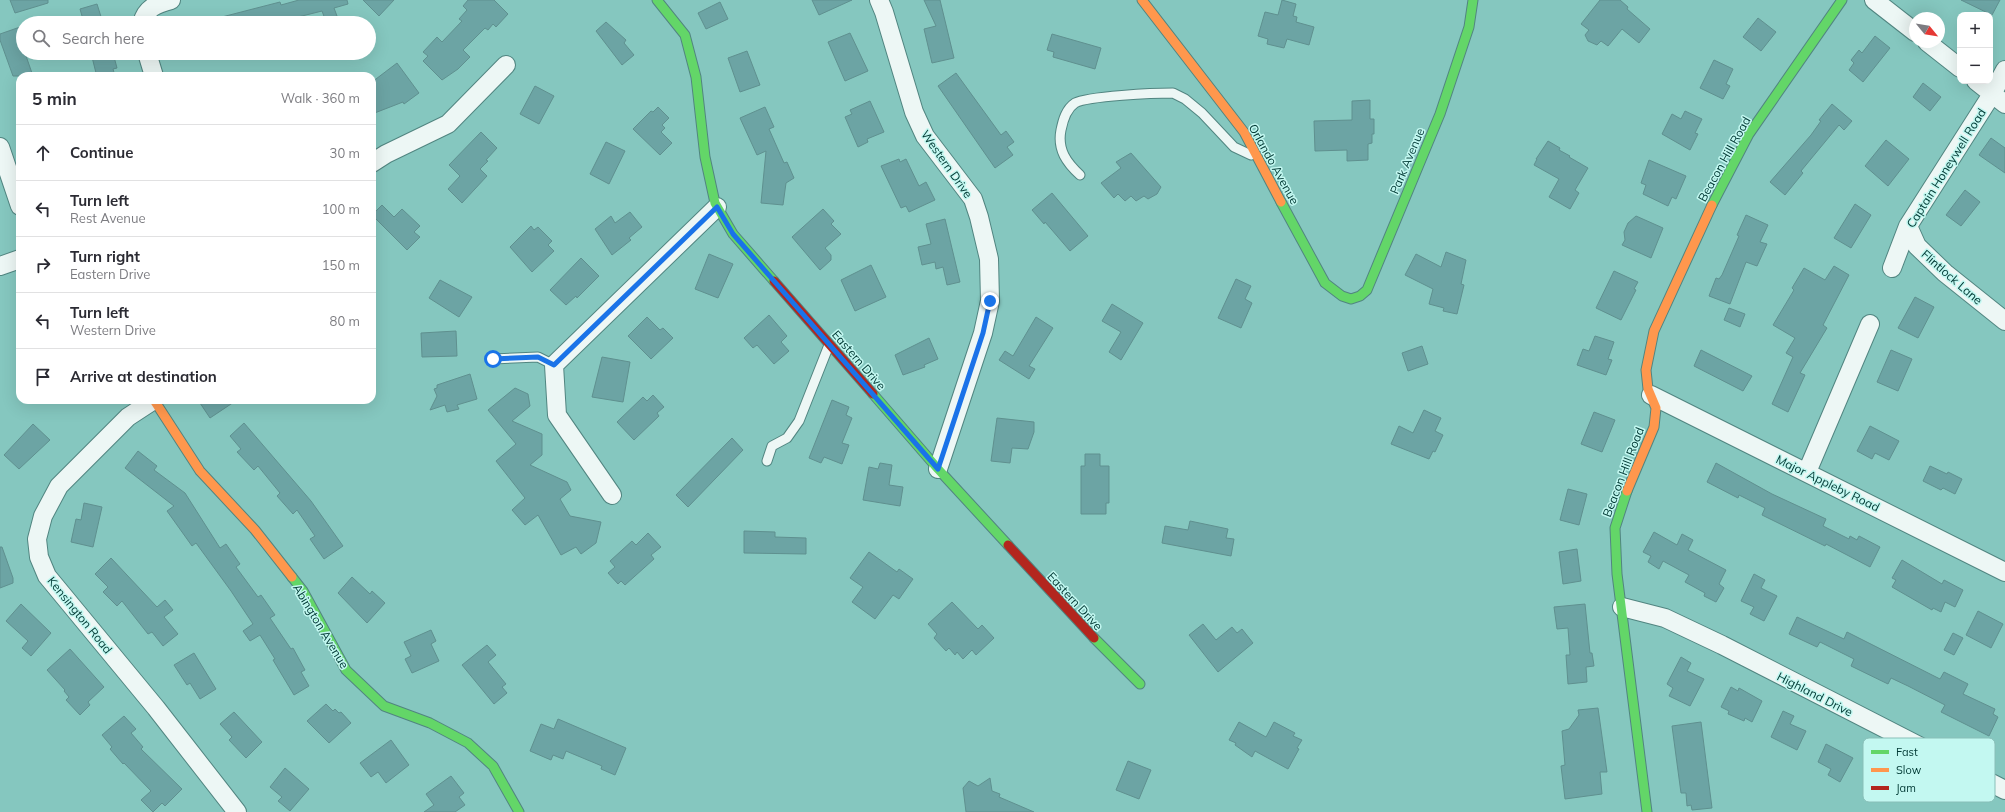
<!DOCTYPE html>
<meta charset="utf-8">
<style>
body{margin:0;font-family:Mulish,sans-serif;background:#f2f2f3;color:#2b2b33}
.controls{position:absolute;right:12px;top:12px;display:grid;overflow:hidden;border-radius:8px;box-shadow:0 4px 16px #0002}
.controls button{width:36px;height:36px;display:grid;place-items:center;padding:0;border:0;border-bottom:1px solid #e1e1e2;background:#fff;color:#2b2b33;font:20px sans-serif}
.compass{position:absolute;left:1909px;top:12px;width:36px;height:36px;border-radius:50%;background:#fff;box-shadow:0 4px 16px #0002;rotate:120deg}
.stop{position:absolute;width:12px;height:12px;margin:-9px;border:3px solid #1a73e8;border-radius:50%;background:#fff}
.stop.end{background:#1a73e8;border-color:#fff;box-shadow:0 1px 4px #0008}
.list{margin:0;padding:0;list-style:none}
h2{display:flex;justify-content:space-between;align-items:center;height:52px;margin:0;padding:0 16px;font-size:17px}
h2 small{font-size:13px;font-weight:400;color:#7c7c81}
.list li{display:grid;grid-template-columns:26px 1fr auto;gap:12px;align-items:center;box-sizing:border-box;height:56px;padding:0 16px;border-top:1px solid #e1e1e2}
.list b{display:block;font-size:15px;white-space:nowrap}
.list p{margin:0;font-size:13px;white-space:nowrap;color:#7c7c81}
.list em{font-size:13px;font-style:normal;color:#7c7c81}
.icon{flex:none;width:22px;height:22px;fill:none;stroke:currentColor;stroke-width:2;stroke-linecap:round;stroke-linejoin:round}
.map{position:relative;flex:none;width:2005px;height:812px;overflow:hidden}
.search{position:absolute;background:#fff;box-shadow:0 4px 16px #0002;left:16px;top:16px;width:360px;height:44px;display:flex;align-items:center;gap:10px;box-sizing:border-box;padding:0 14px;border-radius:22px;color:#7c7c81;font-size:15px}
.panel{position:absolute;background:#fff;box-shadow:0 4px 16px #0002;left:16px;top:72px;width:360px;height:332px;border-radius:12px}
.map>svg:first-child{display:block}
.building{fill:#6ca4a4;stroke:#5f908f}
.lines{fill:none;stroke-linecap:round;stroke-linejoin:round}
.lane-casing{stroke:#518580;stroke-width:11}
.street-casing{stroke:#518580;stroke-width:20}
.fast-casing{stroke:#518580;stroke-width:11}
.slow-casing{stroke:#518580;stroke-width:11}
.jam-casing{stroke:#518580;stroke-width:11}
.lane{stroke:#edf7f5;stroke-width:9}
.street{stroke:#edf7f5;stroke-width:18}
.fast{stroke:#63d668;stroke-width:9}
.slow{stroke:#ff974d;stroke-width:9}
.jam{stroke:#b3261e;stroke-width:9}
.route{stroke:#1a73e8;stroke-width:5}
.labels{text-anchor:middle;dominant-baseline:central;stroke-width:3;stroke-linejoin:round;paint-order:stroke}
.street-label{font-size:12px;fill:#003934;stroke:#c3f8f1}
.key{fill:#c3f8f1;stroke:#88bfb8;stroke-width:1}
.key-label{font-size:11px;fill:#003934}
</style>
<div class="map">
<svg width="2005" height="812" viewBox="0 0 2005 812">
<rect width="100%" height="100%" fill="#85c7bf"/>
<!-- building -->
<path class="building" d="M10,0H48V3L15,13Z
M299,0H347L348,4L334,8L337,16L325,19L322,11L294,18L296,23H218V18L280,2L281,5Z
M363,0H394L379,16Z
M468,0H494L508,14L496,27L493,24L488,30L485,28L463,50L470,57L458,69L442,80L423,61L428,56L423,52L437,37L442,42L462,21L459,19L467,10L463,6Z
M812,0H852L819,15Z
M924,0H940L954,58L932,63L924,29L936,26Z
M1282,0L1296,4L1293,16L1297,17L1296,22L1314,27L1309,45L1287,39L1284,48L1267,44L1268,39L1258,36L1265,12L1278,15Z
M1600,0H1620L1628,7L1627,9L1650,29L1639,43L1622,29L1608,46L1601,41L1597,45L1588,41L1585,35L1589,30L1581,24Z
M1961,0H2000L1992,15Z
M720,2L728,19L706,29L698,13Z
M97,4L103,23H84L80,9Z
M1758,18L1776,32L1761,51L1743,37Z
M606,22L626,40L624,43L634,55L622,65L596,31Z
M23,26V53H25L33,76H13L0,40V34Z
M850,33L868,71L845,81L828,42Z
M1052,34L1101,48L1095,69L1053,57L1054,52L1047,50Z
M1875,36L1890,48L1863,82L1849,70L1854,63L1851,60L1859,50L1862,53Z
M747,51L760,85L740,92L728,58Z
M91,53H113L117,68L113,69L115,76H98L97,72L96,73Z
M1714,60L1733,69L1726,84L1730,86L1723,99L1700,88Z
M397,63L419,93L404,104L403,102L372,114V82Z
M956,73L1001,135L1006,131L1014,142L1007,147L1013,155L995,168L938,86Z
M1923,83L1941,97L1930,111L1913,97Z
M535,86L554,96L539,124L520,114Z
M1370,100V119H1374V134H1372V143L1368,144V160L1347,161V150L1315,151L1314,121L1352,120V101Z
M870,101L884,132L867,139L868,142L858,147L845,117L852,114L850,110Z
M1832,104L1852,121L1844,130L1839,125L1801,171L1803,173L1785,195L1770,182L1811,135L1821,121L1819,120Z
M658,107L669,118L662,125L665,128L661,132L672,143L660,155L633,129L651,111L653,112Z
M765,107L774,127L769,129L784,163L787,162L794,178L786,183L783,205L761,203L766,151L757,155L740,118Z
M1685,111L1702,119L1695,133L1698,134L1690,150L1662,134L1672,114L1681,119Z
M481,132L497,148L486,160L488,161L480,169L487,176L462,203L448,189L460,176L449,165Z
M1991,138L2005,148V173L1979,155Z
M1886,140L1909,159L1888,186L1865,166Z
M1548,141L1560,148L1559,150L1570,156L1569,157L1588,168L1575,190L1579,193L1570,209L1549,197L1559,179L1534,165L1537,159H1536Z
M606,142L625,151L609,184L590,174Z
M1131,153L1161,187L1157,194L1148,199L1144,196L1136,201L1131,196L1125,201L1118,194L1114,198L1101,183L1121,168L1116,162Z
M899,159L900,162L906,159L919,186L926,182L935,200L909,212L906,206L901,208L881,166Z
M1649,160L1686,176L1676,199L1672,197L1668,206L1643,194L1646,185L1641,183Z
M1965,190L1980,202L1961,226L1946,215Z
M1052,193L1088,236L1070,251L1045,222L1044,224L1032,210Z
M1855,204L1871,215L1851,248L1834,238Z
M382,205L394,217L402,209L420,226L414,232L420,237L407,250L372,215Z
M823,209L834,221L831,224L841,234L825,248L831,255V260L820,270L792,237Z
M630,212L642,227L629,238L631,240L612,255L595,229L611,216L615,223Z
M1746,215L1768,225L1760,242L1767,244L1757,266L1746,262L1730,304L1709,296L1716,278L1719,279L1722,275L1739,236L1737,235Z
M1636,216L1663,228L1651,258L1622,245L1625,240L1624,232L1628,223Z
M945,219L960,282L947,285L943,267L936,269L935,262L922,265L918,247L931,244L926,224Z
M531,226L534,230L538,227L552,241L548,245L554,251L532,272L510,247Z
M1446,252L1466,260L1461,284L1464,285L1457,314L1443,311L1444,308L1429,304L1433,289L1405,275L1416,254L1441,267Z
M709,254L733,264L718,298L695,289Z
M581,258L599,276L577,298L576,296L566,305L550,290Z
M871,265L886,297L855,311L841,280Z
M1834,266L1849,275L1823,325L1827,328L1800,373L1805,375L1788,412L1772,404L1793,357L1786,353L1795,338L1773,325L1794,290L1792,288L1804,268L1825,280Z
M1614,271L1638,282L1634,289L1636,290L1621,320L1596,308Z
M1236,279L1251,286L1245,299L1252,303L1241,328L1218,318Z
M440,280L472,297L459,317L429,298Z
M1915,297L1934,307L1918,338L1898,328Z
M1112,304L1143,323L1121,360L1109,352L1121,332L1102,321Z
M1729,308L1745,314L1740,327L1724,320Z
M769,315L787,336L781,342L789,351L774,364L757,345L753,348L744,338Z
M647,317L660,330L663,328L673,338L651,359L628,336Z
M1036,317L1053,328L1029,366L1035,369L1029,379L999,360L1005,351L1013,356Z
M456,331L457,356L422,357L421,333Z
M1595,336L1614,342L1608,359L1612,360L1606,375L1577,365L1583,349L1589,351Z
M929,338L938,359L924,365L925,367L903,375L895,355Z
M1422,346L1428,364L1408,371L1402,353Z
M1701,350L1752,376L1743,391L1694,366Z
M1891,350L1912,359L1898,391L1877,382Z
M602,357L630,362L623,402L592,397Z
M470,374L477,399L457,405L459,409L447,412L445,405L430,410L437,396L434,389L437,388V385Z
M515,388L528,394L530,406L512,421L542,434V455L530,465L567,482L571,490L560,499L570,516L601,522L596,543L581,554L576,547L561,555L538,515L525,525L512,510L525,498L496,461L516,444L488,410Z
M653,395L664,407L657,413L659,416L634,440L617,422L643,397L647,401Z
M198,400H237L210,418Z
M832,400L849,407L846,415L852,418L842,443L849,445L842,464L824,457L821,463L809,458Z
M1424,410L1441,418L1435,431L1443,435L1435,452L1433,451L1429,459L1391,444L1399,426L1413,433Z
M1594,412L1615,420L1602,452L1581,444Z
M997,418L1034,422V432L1028,449L1012,448L1010,463L991,461Z
M244,423L311,501L343,546L324,559L310,539L315,536L297,510L293,514L277,496L280,493L258,466L254,470L237,452L241,449L230,436Z
M33,424L50,440L19,469L4,455Z
M1870,426L1899,441L1889,460L1875,453L1872,459L1857,451Z
M732,438L743,450L688,507L676,495Z
M138,451L157,466L154,470L185,493L220,548L226,544L240,564L236,567L258,597L261,595L275,615L270,618L291,649L293,648L305,670L301,672L309,686L294,695L273,660L275,659L260,635L250,641L243,631L253,624L231,591L196,543L192,546L167,511L174,506L125,468Z
M1085,454H1100V466H1109V503H1106V514H1081V466H1085Z
M880,463L892,465L889,485L903,487L900,506L863,500L869,467L878,469Z
M1716,463L1772,494L1826,519L1823,526L1849,539L1850,536L1857,540L1859,536L1880,547L1870,567L1826,544L1825,546L1762,515L1765,508L1739,495L1738,498L1707,482Z
M1930,466L1947,474L1948,472L1962,479L1955,494L1943,488L1941,490L1923,481Z
M1568,489L1587,494L1579,525L1560,520Z
M84,503L102,507L93,547L71,542L76,519L81,520Z
M1190,521L1228,529L1226,538L1234,539L1231,556L1162,543L1165,526L1188,530Z
M744,531L775,532V537L806,538V554L744,553Z
M1654,532L1677,545L1682,534L1693,540L1688,550L1726,570L1719,584L1724,588L1716,602L1704,596L1705,593L1685,582L1689,575L1663,561L1659,569L1648,562L1651,556L1643,552Z
M648,533L661,547L651,555L654,559L625,585L621,581L618,584L608,573L615,567L610,561L632,541L636,545Z
M0,547H2L13,578V583L0,588Z
M1577,549L1581,581L1563,584L1559,552Z
M869,552L897,572L899,569L913,579L899,599L893,595L875,619L852,602L863,587L850,578Z
M111,558L157,607L165,600L173,610L164,617L178,634L163,646L152,632L148,634L122,601L117,606L103,592L108,587L95,574Z
M1902,560L1942,584L1944,580L1963,590L1955,607L1945,602L1941,612L1933,608L1932,610L1892,587L1896,580L1892,578Z
M1754,574L1765,580L1761,588L1777,596L1764,621L1750,614L1754,607L1741,601Z
M352,577L370,594L372,591L385,603L367,623L338,593Z
M952,602L978,629L982,625L994,638L976,655L972,650L963,659L957,652L955,655L949,648L946,651L934,638L937,634L928,624Z
M21,604L51,633L31,656L22,648L28,641L6,621Z
M1585,604L1590,653H1592L1594,666L1586,667L1587,682L1568,684L1566,655H1570L1568,628L1557,629L1554,607Z
M1978,611L2003,624L1991,648L1966,635Z
M1797,617L1844,639L1847,632L1940,679L1944,672L1968,684L1963,694L1995,709L1993,714L1998,717L1989,736L1941,712L1945,705L1908,686L1891,678L1888,684L1851,666L1854,659L1820,642L1817,647L1789,634Z
M1203,624L1216,640L1232,627L1237,633L1242,629L1253,643L1218,672L1189,635Z
M431,630L436,641L431,644L439,661L412,673L405,659L411,656L404,642Z
M1953,633L1963,638L1954,655L1944,650Z
M487,645L496,655L488,662L506,684L502,687L507,693L494,704L462,665Z
M70,649L104,687L88,702L90,705L80,715L66,700L69,697L64,691L65,690L47,670Z
M194,653L216,689L200,699L190,683L187,685L174,665Z
M1681,657L1691,663L1687,671L1704,679L1690,706L1669,696L1673,688L1667,684Z
M1731,687L1738,691L1739,688L1762,701L1752,722L1745,718L1744,721L1728,714L1729,711L1721,707Z
M326,704L333,711L335,709L339,713L341,712L351,723L329,743L307,721Z
M1598,708L1607,772H1600L1602,794L1565,799L1561,766L1565,765L1562,731L1569,729L1579,715L1578,710Z
M1783,711L1794,716L1790,724L1806,731L1797,750L1771,737Z
M234,712L262,742L246,758L229,740L232,737L220,724Z
M124,716L136,729L131,733L143,747L141,749L182,789L165,806L162,803L153,812L141,800L151,791L124,763L123,764L110,749L112,747L102,735Z
M558,719L626,748L615,775L601,769L602,766L566,751L563,759L553,755L551,760L530,751L541,724L554,729Z
M1239,722L1266,737L1274,722L1295,733L1293,736L1302,740L1297,748L1299,749L1288,769L1255,751L1252,757L1235,745L1236,743L1229,740Z
M1701,722L1712,808L1692,810L1691,805L1687,806L1686,793H1681L1672,726Z
M391,740L409,765L386,783L378,772L371,777L360,763Z
M1826,744L1853,758L1840,782L1828,775L1831,769L1818,762Z
M1128,761L1151,770L1139,799L1116,790Z
M285,768L309,789L290,811L278,801L282,797L270,787Z
M451,776L464,793L459,797L465,805L455,812H424L434,805L426,794Z
M990,778L992,791L1000,794L999,797L1034,812H966L963,788L969,781L978,786Z"/>
<g class="lines">
<!-- lane casing -->
<g class="lane-casing">
<path id="lane" d="M1080,175C1067,163 1057,150 1061,130C1063,120 1066,109 1075,103C1088,96 1155,93 1173,93L1185,99L1202,113L1234,147L1251,155
M493,359L538,357L554,365
M767,461L772,446L787,438L799,421L829,345"/>
</g>
<!-- street casing -->
<g class="street-casing">
<path id="street" d="M879,0L884,12L914,112L925,136L973,199L979,217L989,259L990,301L983,333L938,469
M1874,0L1915,32
M142,23C146,8 156,4 171,0
M1927,42L1960,68
M147,53L154,76
M1976,81L2005,104
M0,147L20,206
M372,163L386,154L448,124L506,65
M1908,226L1917,246L1945,273L2005,321
M0,266L20,259
M1892,268L1908,226L1992,94L2005,70
M1651,395L2005,572
M154,400L128,417L59,486L43,516L37,539L39,557L47,576L156,708L237,812
M1807,472L1870,324
M612,495L557,415L554,365L717,207
M1622,607L1665,618L1722,645L2005,790"/>
</g>
<!-- fast casing -->
<g class="fast-casing">
<path id="fast" d="M657,0L685,35L696,77L705,157L715,203L733,234L774,281
M1281,202L1325,283L1342,296L1351,299L1360,296L1367,290L1440,114L1469,27L1473,0
M1712,205L1749,134L1842,0
M873,394L938,469L1008,545
M1627,491L1615,528L1617,574L1647,812
M292,577L303,591L346,670L384,706L430,723L468,743L493,766L519,812
M1094,638L1140,684"/>
</g>
<!-- slow casing -->
<g class="slow-casing">
<path id="slow" d="M1142,0L1244,132L1281,202
M154,400L200,471L255,530L292,577
M1627,491L1654,427L1656,408L1648,389L1646,370L1654,331L1712,205"/>
</g>
<!-- jam casing -->
<g class="jam-casing">
<path id="jam" d="M774,281L873,394
M1008,545L1094,638"/>
</g>
<!-- lane -->
<use href="#lane" class="lane"/>
<!-- street -->
<use href="#street" class="street"/>
<!-- fast -->
<use href="#fast" class="fast"/>
<!-- slow -->
<use href="#slow" class="slow"/>
<!-- jam -->
<use href="#jam" class="jam"/>
</g>
<g class="lines">
<!-- route -->
<path class="route" d="M493,359L538,357L554,365L717,207L733,234L938,469L983,333L990,301"/>
</g>
<g class="labels">
<!-- street labels -->
<g class="street-label">
<text transform="translate(1724 159) rotate(-61)">Beacon Hill Road</text>
<text transform="translate(1407 161) rotate(-67)">Park Avenue</text>
<text transform="translate(947 164) rotate(55)">Western Drive</text>
<text transform="translate(1274 164) rotate(61)">Orlando Avenue</text>
<text transform="translate(1946 168) rotate(-58)">Captain Honeywell Road</text>
<text transform="translate(1952 277) rotate(41)">Flintlock Lane</text>
<text transform="translate(859 360) rotate(49)">Eastern Drive</text>
<text transform="translate(1623 472) rotate(-69)">Beacon Hill Road</text>
<text transform="translate(1828 483) rotate(26)">Major Appleby Road</text>
<text transform="translate(1075 601) rotate(47)">Eastern Drive</text>
<text transform="translate(80 615) rotate(51)">Kensington Road</text>
<text transform="translate(321 626) rotate(59)">Abington Avenue</text>
<text transform="translate(1815 694) rotate(27)">Highland Drive</text>
</g>
</g>
<!-- legend -->
<rect x="1863" y="738" width="132" height="64" rx="6" class="key"/>
<rect x="1871" y="750" width="18" height="4" fill="#63d668"/>
<rect x="1871" y="768" width="18" height="4" fill="#ff974d"/>
<rect x="1871" y="786" width="18" height="4" fill="#b3261e"/>
<g class="key-label">
<text x="1896" y="756">Fast</text>
<text x="1896" y="774">Slow</text>
<text x="1896" y="792">Jam</text>
</g>
</svg>
<div class="controls">
<button>+</button>
<button>−</button>
</div>
<svg class="compass" viewBox="-18 -18 36 36"><path d="M0-13l5 13h-10z" fill="#e53935"/><path d="M0 13l5-13h-10z" fill="#7c7c81"/></svg>
<div class="stop" style="left:493px;top:359px"></div>
<div class="stop end" style="left:990px;top:301px"></div>
<div class="search"><svg class="icon" aria-label="search" viewBox="0 0 24 24"><circle cx="10" cy="10" r="6"/><path d="M15 15l6 6"/></svg>Search here</div>
<section class="panel">
<h2>5 min<small>Walk · 360 m</small></h2>
<ul class="list">
<li><svg class="icon" aria-label="ahead" viewBox="0 0 24 24"><path d="M12 20V5M6 11l6-6 6 6"/></svg><div><b>Continue</b></div><em>30 m</em></li>
<li><svg class="icon" aria-label="left" viewBox="0 0 24 24"><path d="M17 20v-9H6M10 6l-5 5 5 5"/></svg><div><b>Turn left</b><p>Rest Avenue</p></div><em>100 m</em></li>
<li><svg class="icon" aria-label="right" viewBox="0 0 24 24"><path d="M7 20v-9h11M14 6l5 5-5 5"/></svg><div><b>Turn right</b><p>Eastern Drive</p></div><em>150 m</em></li>
<li><svg class="icon" aria-label="left" viewBox="0 0 24 24"><path d="M17 20v-9H6M10 6l-5 5 5 5"/></svg><div><b>Turn left</b><p>Western Drive</p></div><em>80 m</em></li>
<li><svg class="icon" aria-label="arrive" viewBox="0 0 24 24"><path d="M6 21V4h12l-3 4 3 4H6"/></svg><div><b>Arrive at destination</b></div></li>
</ul>
</section>
</div>
